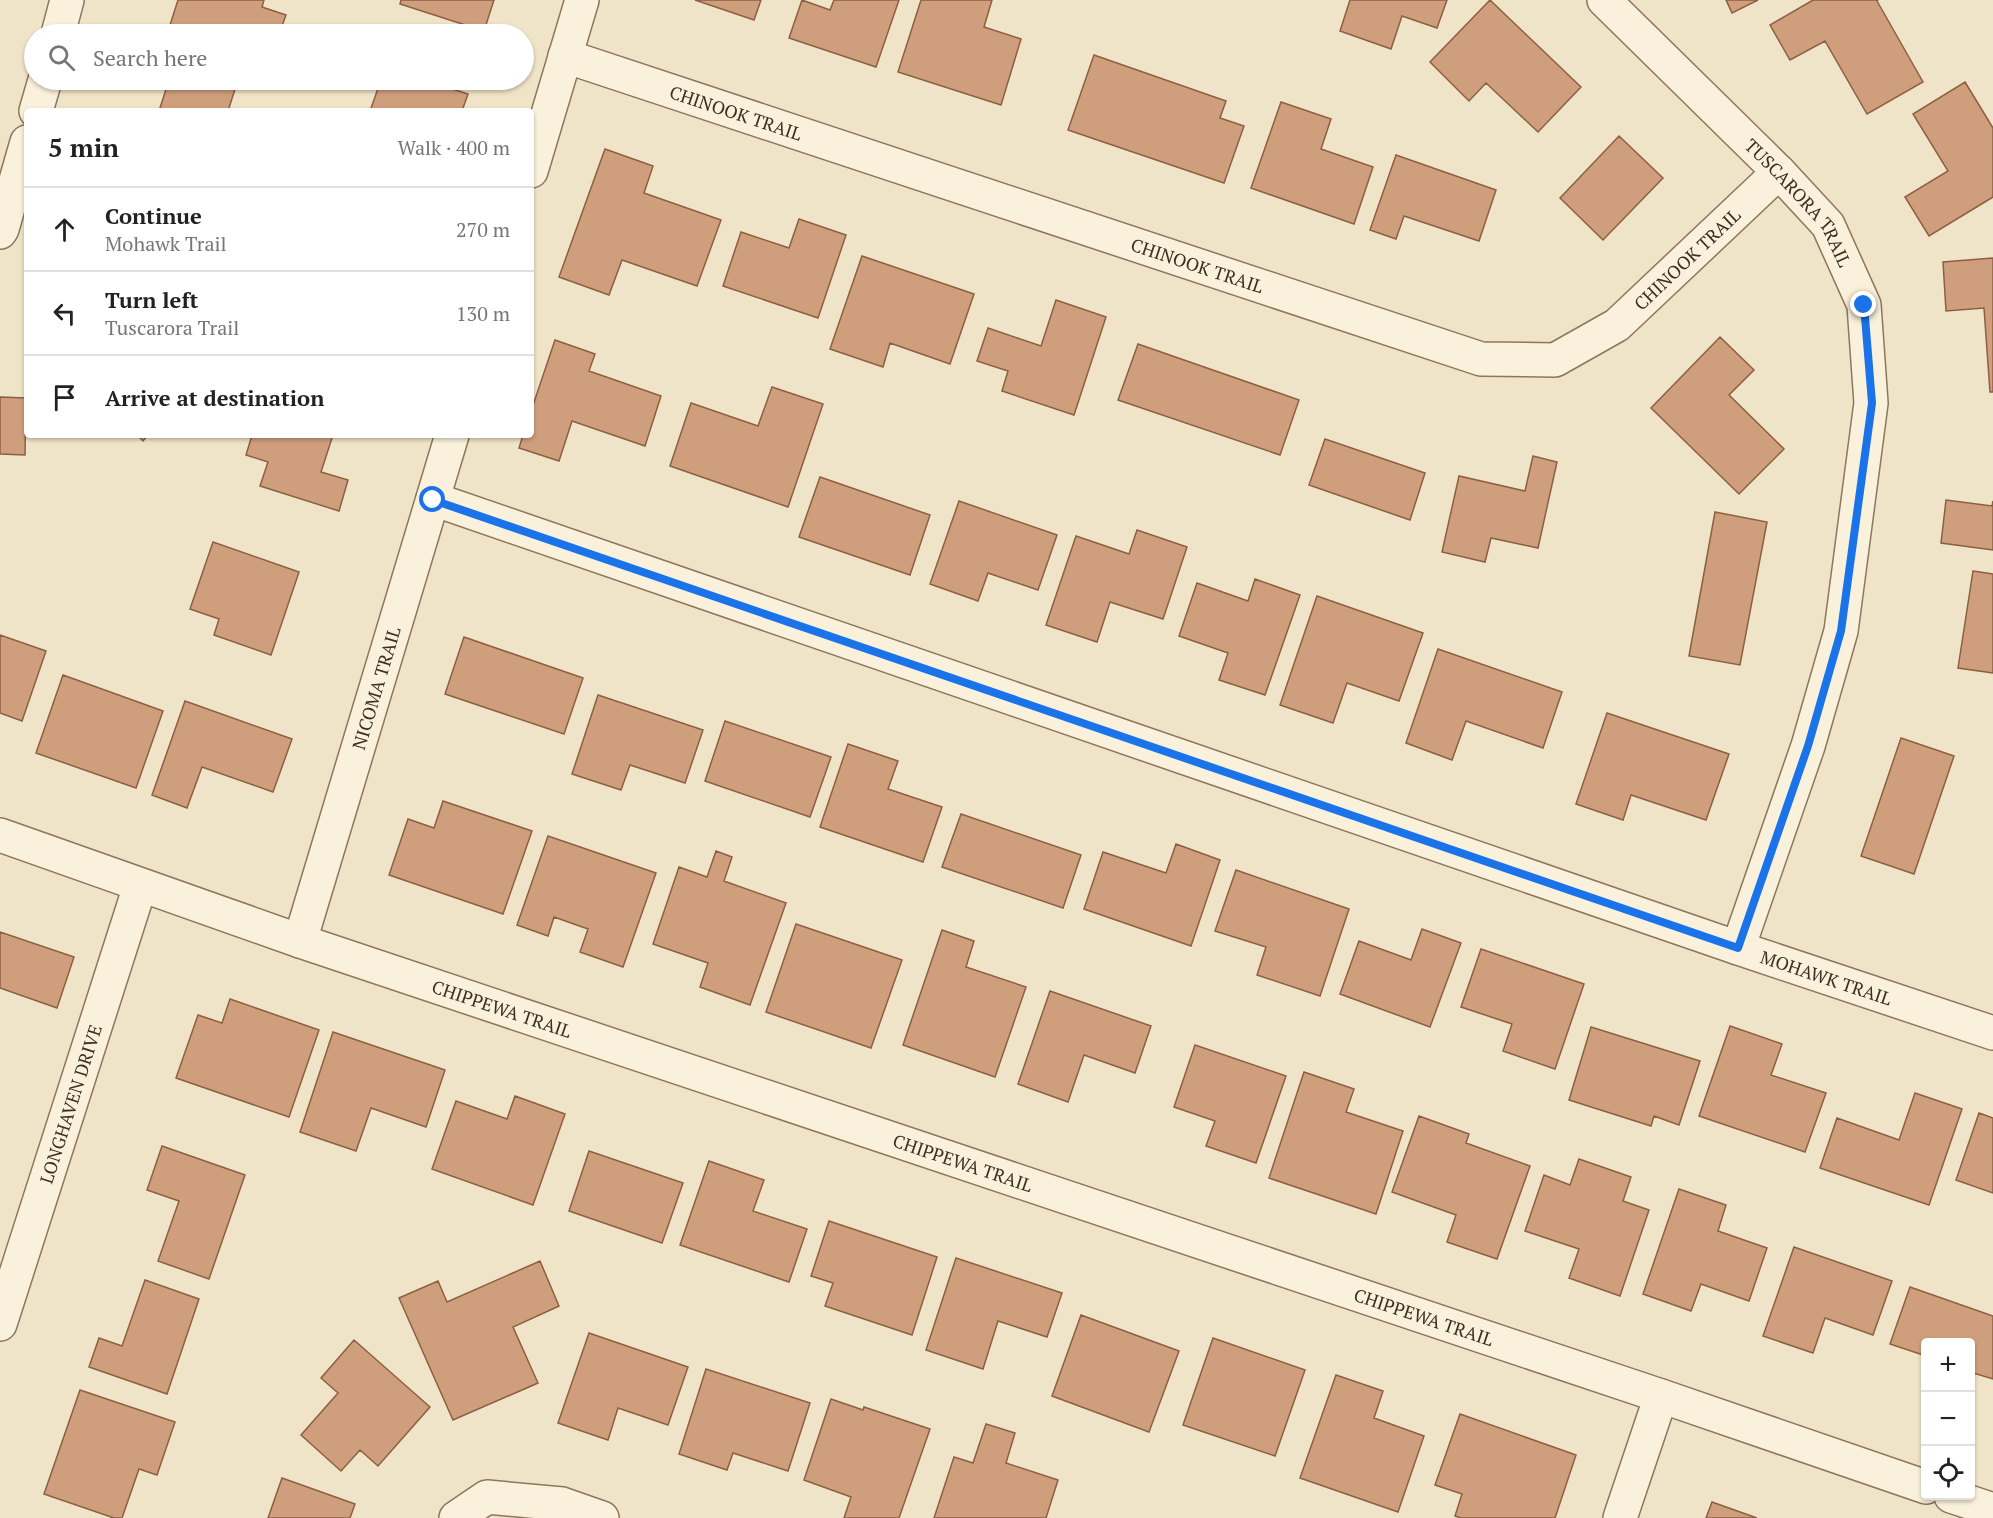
<!DOCTYPE html>
<meta charset="utf-8">
<style>
body{margin:0;font-family:"PT Serif",serif;background:#f6f6f6;color:#222}
.controls{position:absolute;right:18px;bottom:18px;display:grid;overflow:hidden;border-radius:6px;box-shadow:0 2px 4px #0004}
.controls button{width:54px;height:54px;display:grid;place-items:center;padding:0;border:0;border-bottom:2px solid #e0e0e0;background:#fff;color:#222;font:30px sans-serif}
.stop{position:absolute;width:18px;height:18px;margin:-14px;border:4px solid #1a73e8;border-radius:50%;background:#fff}
.stop.end{background:#1a73e8;border-color:#fff;box-shadow:0 2px 6px #0008}
.list{margin:0;padding:0;list-style:none}
h2{display:flex;justify-content:space-between;align-items:center;height:78px;margin:0;padding:0 24px;font-size:26px}
h2 small{font-size:20px;font-weight:400;color:#767676}
.list li{display:grid;grid-template-columns:39px 1fr auto;gap:18px;align-items:center;box-sizing:border-box;height:84px;padding:0 24px;border-top:2px solid #e0e0e0}
.list b{display:block;font-size:22px;white-space:nowrap}
.list p{margin:0;font-size:20px;white-space:nowrap;color:#767676}
.list em{font-size:20px;font-style:normal;color:#767676}
.icon{flex:none;width:33px;height:33px;fill:none;stroke:currentColor;stroke-width:2;stroke-linecap:round;stroke-linejoin:round}
.map{position:relative;flex:none;width:1993px;height:1518px;overflow:hidden}
.search{position:absolute;background:#fff;box-shadow:0 2px 4px #0004;left:24px;top:24px;width:510px;height:66px;display:flex;align-items:center;gap:15px;box-sizing:border-box;padding:0 21px;border-radius:33px;color:#767676;font-size:22px}
.panel{position:absolute;background:#fff;box-shadow:0 2px 4px #0004;left:24px;top:108px;width:510px;height:330px;border-radius:6px}
.map>svg:first-child{display:block}
.building{fill:#cf9f7d;stroke:#8d5f41;stroke-width:1.5}
.lines{fill:none;stroke-linecap:round;stroke-linejoin:round}
.minor-casing{stroke:#8d765c;stroke-width:36}
.minor{stroke:#faf1dc;stroke-width:33}
.route{stroke:#1a73e8;stroke-width:8}
.labels{text-anchor:middle;dominant-baseline:central;stroke-width:4.5;stroke-linejoin:round;paint-order:stroke}
.street-label{font-size:18px;fill:#3d2e20;stroke:#f7eed8}
</style>
<div class="map">
<svg width="1993" height="1518" viewBox="0 0 1993 1518">
<rect width="100%" height="100%" fill="#f0e4c8"/>
<!-- building -->
<path class="building" d="M178,0H264L262,7L286,15L279,34H188L169,28Z
M401,0H494L484,31L400,4Z
M695,0H761L754,20Z
M802,0L830,10L834,0H899L876,67L789,38Z
M921,0H992L984,27L1021,39L1001,105L898,72Z
M1350,0H1447L1437,28L1402,16L1391,49L1340,31Z
M1490,0L1581,87L1538,132L1486,83L1469,101L1430,62Z
M1726,0H1758L1732,13Z
M1813,0H1878L1877,1L1923,82L1867,114L1825,41L1790,60L1770,25Z
M1094,55L1226,101L1220,118L1244,126L1224,183L1068,130Z
M169,80H238L228,111H159Z
M381,80H424L468,94L462,111H370Z
M1965,82L1993,128V197L1929,236L1905,197L1948,171L1913,114Z
M1281,102L1331,119L1321,149L1373,167L1354,224L1251,188Z
M1619,136L1663,178L1603,240L1560,198Z
M605,149L653,166L644,193L721,220L697,286L622,260L609,295L559,277Z
M1396,155L1496,190L1479,241L1404,216L1396,239L1370,230Z
M799,219L846,235L818,318L723,286L741,232L789,248Z
M862,256L974,294L950,364L890,343L883,367L830,349Z
M1993,258V392H1990L1984,308L1946,311L1943,262Z
M1056,300L1106,317L1074,415L1002,391L1008,371L977,361L988,328L1041,346Z
M1720,337L1754,370L1729,395L1784,449L1739,494L1651,408Z
M555,340L595,354L589,371L661,396L645,446L572,421L559,461L519,448L523,435H531V411Z
M1138,344L1299,400L1280,455L1118,400Z
M772,387L823,404L788,507L670,466L691,403L758,426Z
M0,397L26,398L25,455L0,454Z
M137,435H148L143,441Z
M252,435H333L321,472L348,480L339,511L260,486L268,462L246,455Z
M1325,439L1425,473L1410,520L1309,485Z
M1533,456L1557,462L1538,548L1491,538L1485,562L1442,552L1459,476L1525,491Z
M820,477L930,515L910,575L799,537Z
M1946,500L1992,506L1993,501V550L1941,543Z
M959,501L1057,535L1038,590L988,573L978,601L930,584Z
M1715,512L1767,522L1740,665L1689,656Z
M1137,530L1187,547L1163,619L1110,602L1097,642L1046,625L1076,536L1129,554Z
M213,542L299,572L271,655L214,635L219,619L190,609Z
M1973,571L1993,574V673L1958,668Z
M1255,579L1300,595L1265,695L1219,680L1228,653L1179,636L1197,583L1248,601Z
M1317,596L1423,633L1399,701L1347,683L1333,723L1280,705Z
M0,635L46,651L22,721L0,713Z
M464,637L583,678L564,734L445,694Z
M1438,649L1562,692L1543,748L1466,721L1452,760L1406,743Z
M63,675L163,711L136,788L36,753Z
M598,695L703,730L685,783L630,765L621,790L572,774Z
M185,701L292,739L273,792L202,767L187,808L152,795Z
M1607,713L1729,754L1706,820L1631,795L1623,820L1576,804Z
M725,721L831,757L810,817L705,781Z
M1901,738L1954,756L1914,874L1861,856Z
M848,744L898,761L888,789L942,807L923,862L820,827Z
M443,801L532,831L503,914L389,875L408,819L434,828Z
M961,814L1081,855L1063,908L942,867Z
M548,836L656,873L623,967L580,952L588,929L554,917L548,936L517,925Z
M1176,844L1220,860L1191,946L1084,909L1103,852L1166,873Z
M716,851L732,857L724,881L786,903L750,1005L700,987L708,963L653,944L679,867L707,877Z
M1236,870L1349,909L1320,996L1257,975L1266,947L1215,931Z
M796,924L902,960L871,1048L766,1012Z
M1422,929L1461,943L1430,1027L1340,994L1359,941L1411,960Z
M942,930L974,941L966,967L1026,987L995,1077L903,1045Z
M0,932L74,957L57,1008L0,988Z
M1481,949L1584,984L1555,1069L1503,1051L1512,1024L1461,1007Z
M1050,991L1151,1026L1135,1073L1084,1055L1068,1102L1018,1084Z
M230,999L319,1030L289,1117L176,1078L198,1015L222,1023Z
M1730,1026L1782,1044L1771,1075L1826,1093L1805,1152L1699,1116Z
M1591,1027L1700,1061L1679,1125L1654,1116L1651,1126L1569,1100Z
M333,1032L445,1070L426,1127L371,1108L356,1151L300,1132Z
M1195,1045L1286,1076L1256,1163L1206,1146L1215,1121L1174,1107Z
M1304,1072L1354,1089L1346,1112L1403,1131L1376,1214L1269,1178Z
M1915,1093L1962,1109L1929,1205L1820,1168L1837,1118L1899,1140Z
M515,1096L565,1114L533,1205L432,1169L456,1101L507,1119Z
M1979,1113L1993,1118V1193L1956,1180Z
M1419,1116L1469,1134L1466,1143L1530,1166L1497,1259L1447,1242L1456,1215L1392,1192Z
M162,1146L245,1175L209,1279L158,1261L179,1201L147,1190Z
M589,1151L683,1183L662,1243L569,1211Z
M1579,1159L1631,1177L1623,1201L1649,1210L1620,1296L1569,1278L1579,1249L1525,1231L1544,1175L1570,1185Z
M709,1161L764,1180L753,1211L807,1229L789,1282L680,1245Z
M1679,1189L1726,1205L1718,1231L1767,1248L1749,1301L1701,1284L1691,1311L1643,1294Z
M829,1221L937,1257L912,1335L825,1306L833,1283L811,1276Z
M1794,1247L1892,1281L1873,1335L1825,1318L1813,1353L1763,1336Z
M956,1258L1062,1293L1047,1337L998,1321L983,1369L926,1350Z
M540,1261L559,1306L513,1327L538,1383L453,1420L399,1298L438,1281L447,1302Z
M145,1280L199,1299L167,1394L89,1367L99,1338L122,1346Z
M1910,1287L1993,1316V1379L1970,1372V1342H1926V1356L1890,1344Z
M1081,1315L1179,1351L1149,1432L1052,1396Z
M589,1333L688,1367L668,1425L618,1408L608,1440L558,1423Z
M1213,1338L1305,1370L1275,1456L1183,1425Z
M354,1340L430,1407L378,1466L360,1450L341,1471L301,1435L338,1393L321,1378Z
M706,1369L810,1403L788,1471L733,1453L727,1470L679,1454Z
M1336,1375L1383,1391L1374,1418L1424,1436L1398,1512L1300,1478Z
M80,1390L175,1422L157,1475L139,1469L122,1518H114L44,1494Z
M831,1399L863,1410L864,1407L930,1429L899,1518H844L851,1497L804,1480Z
M1460,1414L1576,1455L1555,1518H1461L1455,1516L1462,1494L1435,1485Z
M986,1424L1015,1433L1006,1463L1058,1480L1046,1518H934L954,1457L973,1463Z
M282,1478L355,1504L350,1518H268Z
M1712,1502L1757,1518H1706Z"/>
<g class="lines">
<!-- minor casing -->
<g class="minor-casing">
<g id="minor">
<path id="s1" d="M1604,0L1779,172L1828,225L1864,305L1871,403L1841,631L1808,746L1738,948"/>
<path d="M58,34L67,0"/>
<path id="s2" d="M565,56L1481,359L1555,360L1617,325L1779,172"/>
<path d="M36,111L45,80"/>
<path d="M531,171L582,0"/>
<path d="M0,232L2,229L27,142"/>
<path id="s3" d="M433,499L1738,948L1993,1033"/>
<path id="s4" d="M0,835L300,941L1661,1396L1926,1487"/>
<path id="s5" d="M300,941L452,435"/>
<path id="s6" d="M0,1324L140,886"/>
<path d="M1951,1496L1993,1510"/>
<path d="M456,1518L487,1497L562,1504L602,1518"/>
<path d="M1620,1518L1661,1396"/>
</g>
</g>
<!-- minor -->
<use href="#minor" class="minor"/>
</g>
<g class="lines">
<!-- route -->
<path class="route" d="M433,500L1738,948L1808,746L1841,631L1872,403L1864,305"/>
</g>
<g class="labels">
<!-- street labels -->
<g class="street-label">
<text stroke="none"><textPath href="#s2" startOffset="180">CHINOOK TRAIL</textPath></text>
<text stroke="none"><textPath href="#s1" startOffset="282">TUSCARORA TRAIL</textPath></text>
<text stroke="none"><textPath href="#s2" startOffset="1206">CHINOOK TRAIL</textPath></text>
<text stroke="none"><textPath href="#s2" startOffset="666">CHINOOK TRAIL</textPath></text>
<text stroke="none"><textPath href="#s5" startOffset="264">NICOMA TRAIL</textPath></text>
<text stroke="none"><textPath href="#s3" startOffset="1473">MOHAWK TRAIL</textPath></text>
<text stroke="none"><textPath href="#s4" startOffset="531">CHIPPEWA TRAIL</textPath></text>
<text stroke="none"><textPath href="#s6" startOffset="231">LONGHAVEN DRIVE</textPath></text>
<text stroke="none"><textPath href="#s4" startOffset="1017">CHIPPEWA TRAIL</textPath></text>
<text stroke="none"><textPath href="#s4" startOffset="1503">CHIPPEWA TRAIL</textPath></text>
</g>
</g>
</svg>
<div class="controls">
<button>+</button>
<button>−</button>
<button><svg class="icon" aria-label="locate" viewBox="0 0 24 24"><circle cx="12" cy="12" r="6"/><path d="M12 2v4M12 18v4M2 12h4M18 12h4"/></svg></button>
</div>
<div class="stop" style="left:433px;top:500px"></div>
<div class="stop end" style="left:1864px;top:305px"></div>
<div class="search"><svg class="icon" aria-label="search" viewBox="0 0 24 24"><circle cx="10" cy="10" r="6"/><path d="M15 15l6 6"/></svg>Search here</div>
<section class="panel">
<h2>5 min<small>Walk · 400 m</small></h2>
<ul class="list">
<li><svg class="icon" aria-label="ahead" viewBox="0 0 24 24"><path d="M12 20V5M6 11l6-6 6 6"/></svg><div><b>Continue</b><p>Mohawk Trail</p></div><em>270 m</em></li>
<li><svg class="icon" aria-label="left" viewBox="0 0 24 24"><path d="M17 20v-9H6M10 6l-5 5 5 5"/></svg><div><b>Turn left</b><p>Tuscarora Trail</p></div><em>130 m</em></li>
<li><svg class="icon" aria-label="arrive" viewBox="0 0 24 24"><path d="M6 21V4h12l-3 4 3 4H6"/></svg><div><b>Arrive at destination</b></div></li>
</ul>
</section>
</div>
